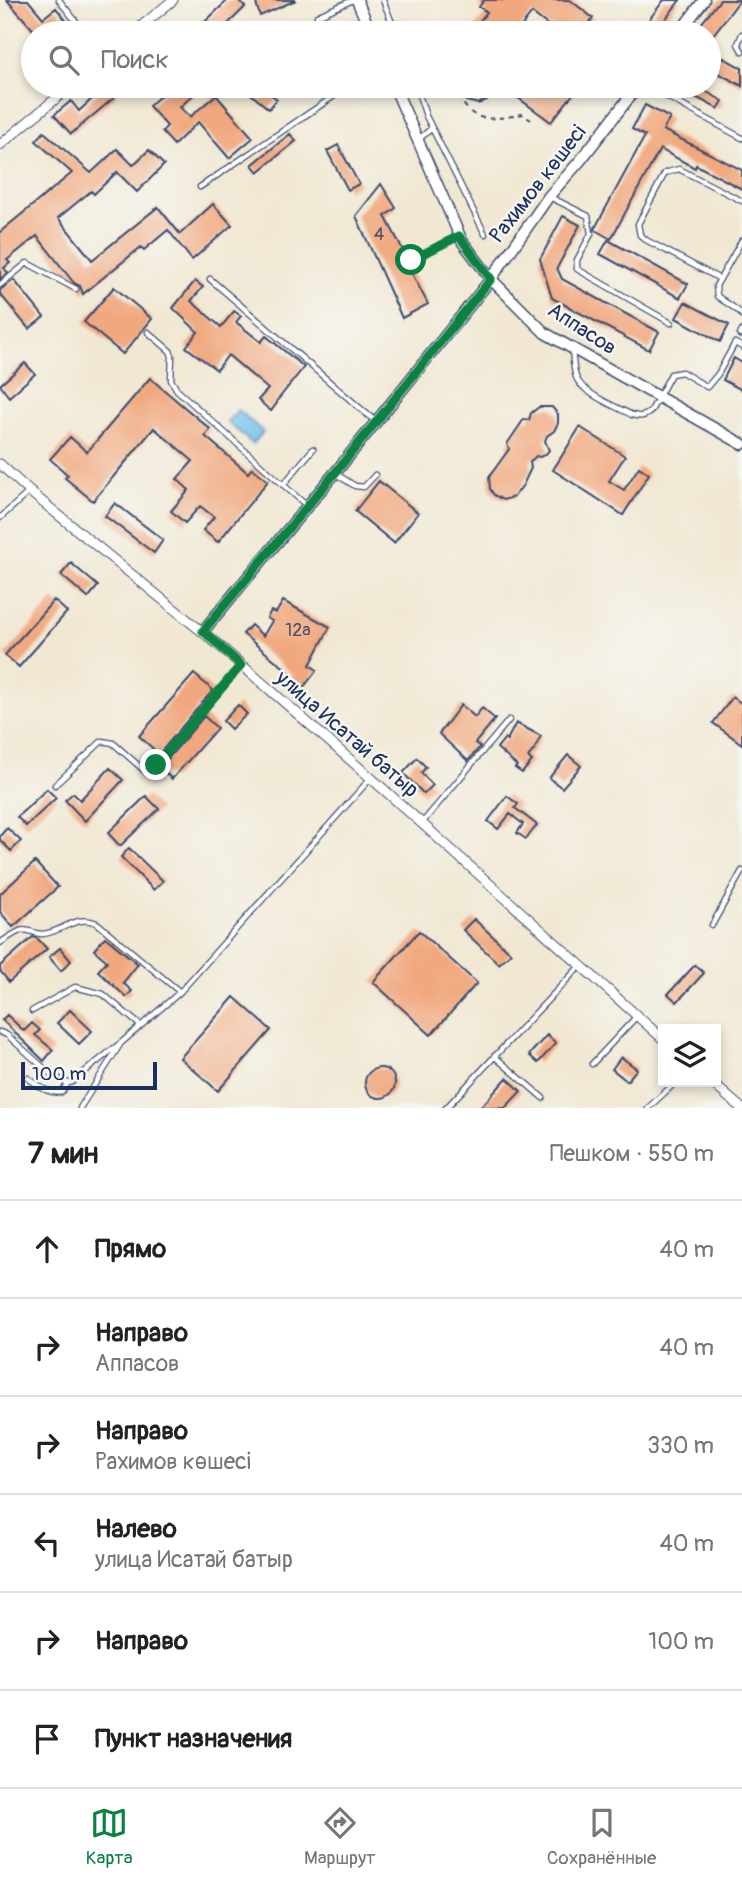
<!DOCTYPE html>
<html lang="ru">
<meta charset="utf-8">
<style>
body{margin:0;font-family:Pangolin,sans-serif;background:#f2f2f2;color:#222}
.controls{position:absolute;right:21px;bottom:21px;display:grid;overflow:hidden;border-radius:0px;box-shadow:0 4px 10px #0003}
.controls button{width:63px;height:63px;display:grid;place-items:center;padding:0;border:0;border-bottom:2px solid #e0e0e0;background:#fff;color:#222;font:35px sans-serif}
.scale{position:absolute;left:21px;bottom:18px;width:136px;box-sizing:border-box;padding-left:7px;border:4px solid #1b2f5e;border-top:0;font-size:19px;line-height:24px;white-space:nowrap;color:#1b2f5e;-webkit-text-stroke:5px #f6f6f2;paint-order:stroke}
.stop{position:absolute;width:21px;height:21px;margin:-16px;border:5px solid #0b8043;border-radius:50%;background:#fff}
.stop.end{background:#0b8043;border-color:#fff;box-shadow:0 2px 7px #0008}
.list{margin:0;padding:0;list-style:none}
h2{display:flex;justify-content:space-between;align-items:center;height:91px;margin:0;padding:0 28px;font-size:30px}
h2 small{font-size:23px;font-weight:400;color:#767676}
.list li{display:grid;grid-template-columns:46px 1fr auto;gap:21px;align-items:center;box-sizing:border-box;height:98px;padding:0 28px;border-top:2px solid #e0e0e0}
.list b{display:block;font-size:26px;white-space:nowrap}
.list p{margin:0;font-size:23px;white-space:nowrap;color:#767676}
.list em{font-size:23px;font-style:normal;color:#767676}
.icon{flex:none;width:38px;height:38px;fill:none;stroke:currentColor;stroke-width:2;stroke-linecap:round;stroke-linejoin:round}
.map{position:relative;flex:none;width:742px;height:1108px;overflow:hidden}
.search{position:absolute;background:#fff;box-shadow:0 4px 10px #0003;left:21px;right:21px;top:21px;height:77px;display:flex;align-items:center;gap:18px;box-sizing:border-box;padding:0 24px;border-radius:38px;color:#767676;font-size:26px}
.sheet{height:679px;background:#fff}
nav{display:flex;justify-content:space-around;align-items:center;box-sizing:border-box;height:98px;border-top:2px solid #e0e0e0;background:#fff;font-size:19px;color:#767676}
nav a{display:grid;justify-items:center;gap:4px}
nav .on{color:#0b8043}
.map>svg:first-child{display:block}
.water{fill:#6dbfe9;stroke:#4477a4;stroke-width:2}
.building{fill:#f1a87e}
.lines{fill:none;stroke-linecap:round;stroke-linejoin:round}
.service-casing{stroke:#3b4b70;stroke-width:7}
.minor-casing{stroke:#3b4b70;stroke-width:11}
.tertiary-casing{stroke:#3b4b70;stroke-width:13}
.path{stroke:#3b4b70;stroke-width:2;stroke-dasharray:5 5;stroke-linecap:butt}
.service{stroke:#fff;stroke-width:4.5}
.minor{stroke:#fff;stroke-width:9}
.tertiary{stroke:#fff;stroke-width:10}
.route{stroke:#0b8043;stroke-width:9}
.labels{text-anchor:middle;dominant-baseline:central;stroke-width:5;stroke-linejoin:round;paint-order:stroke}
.number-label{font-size:18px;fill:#504d66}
.street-label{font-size:21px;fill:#1b2f5e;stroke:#f6f6f2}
</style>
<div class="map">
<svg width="742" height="1108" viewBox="0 0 742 1108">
<rect width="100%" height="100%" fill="#f6f6f2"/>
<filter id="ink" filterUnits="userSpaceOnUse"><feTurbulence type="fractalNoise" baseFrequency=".0143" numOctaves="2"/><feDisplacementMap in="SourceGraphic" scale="14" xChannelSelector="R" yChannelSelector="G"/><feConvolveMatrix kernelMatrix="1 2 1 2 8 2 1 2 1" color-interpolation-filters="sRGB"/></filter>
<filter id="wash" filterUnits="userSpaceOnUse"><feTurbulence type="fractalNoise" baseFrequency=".00686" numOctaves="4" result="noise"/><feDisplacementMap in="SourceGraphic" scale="28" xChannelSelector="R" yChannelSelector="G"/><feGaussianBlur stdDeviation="1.57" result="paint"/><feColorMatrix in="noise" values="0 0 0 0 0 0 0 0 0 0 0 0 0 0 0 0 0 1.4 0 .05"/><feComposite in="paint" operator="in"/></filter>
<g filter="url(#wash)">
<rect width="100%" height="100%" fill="#f1e8d3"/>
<!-- water -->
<path class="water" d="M238,410L263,432L253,444L227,422Z"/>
<g id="blocks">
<!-- building -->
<path class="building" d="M7,0H28L43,18L56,8L72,28L65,33H36Z
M228,0H238L245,7L219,33H193Z
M255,0H296L260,16Z
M484,0H570L593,18L581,33H558L532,13L516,33H470L487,12L479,7Z
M664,0H680L655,33H639Z
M720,0H740L709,40V33H694Z
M709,50L742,68V86L709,68Z
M106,86L116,96L71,134L54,115L71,101L79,111Z
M171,86H203L180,107L190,117L216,95L253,138L229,158L198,122L174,145L162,132L167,126L149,106Z
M241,86H260L277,99L269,109Z
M461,86H499L487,100L478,104L466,101Z
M502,86H565L574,93L551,122Z
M675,86H708L705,91L723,101L718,109Z
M645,105L670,118L663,130L742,170V189L696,165L695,168L660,149L611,239L595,230V228L645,136L632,129Z
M44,132L91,173L117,149L133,165L149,150L164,165L137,192L117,172L94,194L91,191L58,218L92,260L158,207L180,234L213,204L232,225L192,260L168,230L144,250L141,247L83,294L80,286L74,283L37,236L7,260L10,263L4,268L8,273L0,279V232L72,173L36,141Z
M290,134L296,141L258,172L252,165Z
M338,145L359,184L348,190L327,151Z
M381,184L396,208L385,216L404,252L406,262L428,304L402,318L356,216Z
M563,216L580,225L557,268L562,279L659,332L649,350L552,298L540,259Z
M608,240L688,284L680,298L600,254Z
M14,280L44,317L29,329L0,294V290Z
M195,281L203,287L191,301L221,327L234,311L241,316L236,322L261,342L266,336L304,367L276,402L277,403L271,411L258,400L268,389L228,355L217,370L186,347L198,332L173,308Z
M114,287L152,319L123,354L84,322Z
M685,302L729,325L720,342L676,318Z
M734,358L742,363V390L723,380Z
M25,363L35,374L9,397L0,385Z
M150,378L210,429L205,436L248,473L252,468L268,481L218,542L203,530L214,517L200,506L185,523L171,511L189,490L177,479L193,461L154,428L93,501L65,478L68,475L50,459L70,437L87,452Z
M539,407H552L558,414V423L554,431L547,436L545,441L549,450L546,454L540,457L536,456L530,462L531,468L523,485L514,497L503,500L494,495L490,489L489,477L509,449L507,444L524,419L529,420L531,413Z
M580,427L625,456L609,481L624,490L639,467L649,474L623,515L553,470Z
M379,481L418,513L394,543L355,511Z
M115,503L163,540L154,553L105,516Z
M71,563L98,586L88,598L61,575Z
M54,600L67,612L19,667L5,655Z
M283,601L330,627L310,665L317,670L303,688L291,678L293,675L243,634L251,625L263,636L272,621L267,618L271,611L276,613Z
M194,674L213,690L159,754L139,736Z
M733,697L742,704V744L713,723Z
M238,705L247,714L231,729L223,721Z
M461,705L475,717L482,708L495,719L475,743L480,747L468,761L439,734Z
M204,716L217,728L172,779L160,768Z
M516,723L541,736L534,750L528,757L532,761L522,773L515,768L517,766L497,748L505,738L507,740Z
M568,755L581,766L562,788L549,778Z
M417,758L426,767L421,773L433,785L424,794L403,773Z
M110,768L123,780L85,821L65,800L73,793L80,800Z
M47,789L56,798L26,826L17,817Z
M146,796L159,809L120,846L108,833Z
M507,796L518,804L515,808L537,825L526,839L517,833L523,824L510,814L498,829L488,821Z
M7,828L21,841L11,851L0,840V836Z
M129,848L163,881L154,890L121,857Z
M35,862L58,887L13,927L0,912V894Z
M474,919L511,953L499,964L463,930Z
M419,931L477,983L431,1035L373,982Z
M33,937L38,939L47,949L9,982L0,971V966Z
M105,937L138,964L123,983L132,991L126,997L98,971L107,961L94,950Z
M60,948L71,961L61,971L49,957Z
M695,965L704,973L677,1002L668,994Z
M234,997L271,1030L218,1091L180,1058Z
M70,1010L92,1031L79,1044L57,1023Z
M7,1015L24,1031L32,1023L40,1030L35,1035L53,1050L44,1061L2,1020Z
M547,1035L556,1043L538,1063L529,1055Z
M621,1057L637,1069L627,1081L612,1069Z
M365 1083a15 15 0 1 1 30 0a15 15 0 1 1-30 0Z
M507,1078L521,1091L505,1108H480Z"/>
</g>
</g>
<g filter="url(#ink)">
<use href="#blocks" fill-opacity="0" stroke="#3b4b70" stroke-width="2"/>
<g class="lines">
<!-- service casing -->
<g class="service-casing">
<path id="service" d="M59,0L85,33
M383,0L396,33
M317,16L353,0
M372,33L393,25
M742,34L738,44L742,51
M416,86L426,116L485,234
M647,86L742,138
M418,140L432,128
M200,187L349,86
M550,197L588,216L591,234L577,260V269L671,323
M742,240L716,286L717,296C724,302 738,309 742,315
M411,260L458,236
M210,279L375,421
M720,279L646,240L640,235L638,224L665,173L679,169L742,201
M0,285L27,263L76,289
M148,332L170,351L172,356L171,380L177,390L307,506
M740,335L742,331
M572,349C573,358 573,368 576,377C581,393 617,407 632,415C640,417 645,417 651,411L671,374L682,372L707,387L718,374L735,343L742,347
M336,474L355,486L364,487L375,475
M283,485L313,449
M0,518L29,492
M55,785L102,741L113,743L146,772L156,765L241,666
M422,823L509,720
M712,925L742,871
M0,943C6,939 13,934 20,931C28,928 33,934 42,934C62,933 74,914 97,923L180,992
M32,1011L75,987L103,994L141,1026
M0,1032L7,1035L53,1076L68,1083L72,1082L118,1045
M494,1056L543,1098
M592,1064L637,1016
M28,1078C39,1086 49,1095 62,1092L68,1083
M80,1108L121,1043L180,992L370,779
M446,1108L580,966
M648,1108L676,1082"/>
</g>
<!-- minor casing -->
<g class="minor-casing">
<path id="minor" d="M133,33L173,0
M0,145L71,86
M0,464L29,491L221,647L371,778L663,1039
M711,1082L741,1108"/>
</g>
<!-- tertiary casing -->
<g class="tertiary-casing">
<path id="tertiary" d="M357,0L371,33
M679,33L704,0
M394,86L462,241L491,279L545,333L742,444
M203,631L335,473L491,279L549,196L580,161L638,86"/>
</g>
<!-- path -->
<path class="path" d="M456,86C467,125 489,121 522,114L531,120"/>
<!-- service -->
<use href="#service" class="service"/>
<!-- minor -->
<use href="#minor" class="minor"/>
<!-- tertiary -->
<use href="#tertiary" class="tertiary"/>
</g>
</g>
<g class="lines" filter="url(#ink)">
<!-- route -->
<path class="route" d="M156,765L241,665L203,631L335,473L491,279L459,236L411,260"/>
</g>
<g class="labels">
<!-- number labels -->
<g class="number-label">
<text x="379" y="234">4</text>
<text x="298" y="630">12а</text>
</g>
<!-- street labels -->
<g class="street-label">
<text transform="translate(538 184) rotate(-52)">Рахимов көшесі</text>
<text transform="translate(582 329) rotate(33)">Аппасов</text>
<text transform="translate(347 734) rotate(41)">улица Исатай батыр</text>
</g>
</g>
</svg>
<div class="controls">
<button><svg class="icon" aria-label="layers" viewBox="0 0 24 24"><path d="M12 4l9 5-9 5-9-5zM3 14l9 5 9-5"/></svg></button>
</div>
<div class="scale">100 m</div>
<div class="stop" style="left:411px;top:260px"></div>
<div class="stop end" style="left:156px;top:765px"></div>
<div class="search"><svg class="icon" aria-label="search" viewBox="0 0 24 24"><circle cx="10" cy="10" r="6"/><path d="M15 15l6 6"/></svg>Поиск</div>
</div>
<section class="sheet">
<h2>7 мин<small>Пешком · 550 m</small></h2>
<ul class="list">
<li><svg class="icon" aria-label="ahead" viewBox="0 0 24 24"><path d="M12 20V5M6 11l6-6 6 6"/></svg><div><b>Прямо</b></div><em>40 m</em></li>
<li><svg class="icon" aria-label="right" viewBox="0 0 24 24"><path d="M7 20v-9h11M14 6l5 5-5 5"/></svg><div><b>Направо</b><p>Аппасов</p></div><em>40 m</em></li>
<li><svg class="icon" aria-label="right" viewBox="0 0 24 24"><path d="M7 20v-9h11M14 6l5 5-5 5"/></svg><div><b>Направо</b><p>Рахимов көшесі</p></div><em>330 m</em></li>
<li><svg class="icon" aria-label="left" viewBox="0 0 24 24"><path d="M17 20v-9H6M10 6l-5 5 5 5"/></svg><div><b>Налево</b><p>улица Исатай батыр</p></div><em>40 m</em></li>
<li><svg class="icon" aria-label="right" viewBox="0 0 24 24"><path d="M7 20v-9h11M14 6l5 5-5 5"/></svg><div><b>Направо</b></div><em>100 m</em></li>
<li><svg class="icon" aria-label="arrive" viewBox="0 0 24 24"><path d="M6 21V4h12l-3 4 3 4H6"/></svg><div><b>Пункт назначения</b></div></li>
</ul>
</section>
<nav>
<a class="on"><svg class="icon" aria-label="map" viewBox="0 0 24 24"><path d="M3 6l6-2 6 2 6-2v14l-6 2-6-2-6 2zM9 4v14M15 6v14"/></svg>Карта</a>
<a><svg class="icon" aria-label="directions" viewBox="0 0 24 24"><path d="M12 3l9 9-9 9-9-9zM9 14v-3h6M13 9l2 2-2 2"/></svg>Маршрут</a>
<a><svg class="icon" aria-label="saved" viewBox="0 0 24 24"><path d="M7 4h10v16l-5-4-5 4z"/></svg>Сохранённые</a>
</nav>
